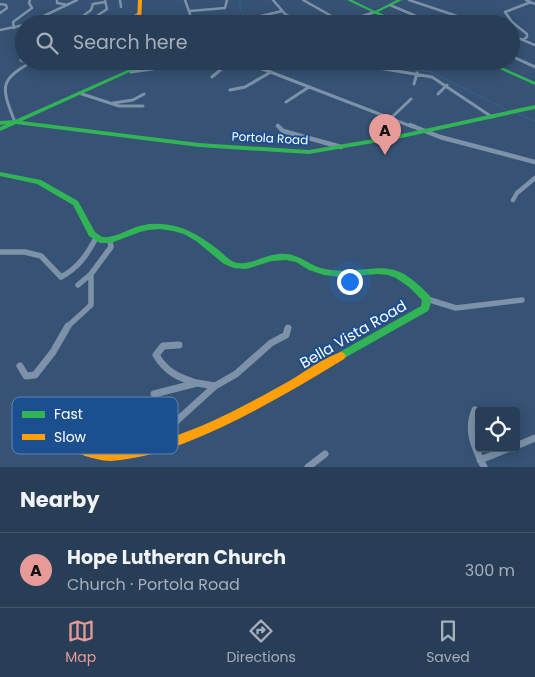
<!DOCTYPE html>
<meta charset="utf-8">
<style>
body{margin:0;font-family:Poppins,sans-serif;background:#344961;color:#f1f3f6}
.controls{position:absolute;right:15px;bottom:15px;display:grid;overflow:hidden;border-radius:5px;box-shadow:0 2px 12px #0003}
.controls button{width:45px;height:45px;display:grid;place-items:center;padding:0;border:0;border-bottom:1px solid #44576d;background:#283e57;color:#f1f3f6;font:25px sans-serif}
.you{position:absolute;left:349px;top:281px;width:18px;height:18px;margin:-12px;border:4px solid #fff;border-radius:50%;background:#1a73e8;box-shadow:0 0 0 8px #1a73e833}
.badge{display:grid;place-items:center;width:32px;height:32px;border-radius:50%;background:#e69b98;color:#111;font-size:16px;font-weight:700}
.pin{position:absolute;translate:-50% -41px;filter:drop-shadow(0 1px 2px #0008)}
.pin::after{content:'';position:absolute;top:26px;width:18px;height:15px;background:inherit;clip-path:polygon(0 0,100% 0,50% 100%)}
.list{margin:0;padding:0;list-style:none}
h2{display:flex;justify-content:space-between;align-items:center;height:65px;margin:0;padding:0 20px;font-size:21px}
h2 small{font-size:16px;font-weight:400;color:#a5aeba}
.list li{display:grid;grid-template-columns:32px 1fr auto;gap:15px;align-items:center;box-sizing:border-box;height:75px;padding:0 20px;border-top:1px solid #44576d}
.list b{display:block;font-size:19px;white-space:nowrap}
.list p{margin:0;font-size:16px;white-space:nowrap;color:#a5aeba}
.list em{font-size:16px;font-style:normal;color:#a5aeba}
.icon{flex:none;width:28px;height:28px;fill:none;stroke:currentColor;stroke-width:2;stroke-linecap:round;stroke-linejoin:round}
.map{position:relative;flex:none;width:535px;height:467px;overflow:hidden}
.search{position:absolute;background:#283e57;box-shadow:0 2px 12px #0003;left:15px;right:15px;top:15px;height:55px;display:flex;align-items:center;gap:12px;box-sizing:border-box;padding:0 18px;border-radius:28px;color:#a5aeba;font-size:19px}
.sheet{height:140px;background:#283e57}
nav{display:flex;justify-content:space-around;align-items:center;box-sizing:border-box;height:70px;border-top:1px solid #44576d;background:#283e57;font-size:14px;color:#a5aeba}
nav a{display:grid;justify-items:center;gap:2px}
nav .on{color:#e69b98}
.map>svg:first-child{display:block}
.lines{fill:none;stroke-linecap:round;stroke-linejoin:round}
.stream{stroke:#3b618d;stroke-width:1}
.street-far4{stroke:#7d92a8;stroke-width:2.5}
.street-far3{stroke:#7d92a8;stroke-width:3}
.street-far2{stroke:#7d92a8;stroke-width:4.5}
.street-far1{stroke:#7d92a8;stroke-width:5.5}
.street{stroke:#7d92a8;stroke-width:7}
.fast{fill:#30b455;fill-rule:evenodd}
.slow{fill:#ff9f0a;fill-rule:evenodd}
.labels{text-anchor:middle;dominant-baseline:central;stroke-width:4;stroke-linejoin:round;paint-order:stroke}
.far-street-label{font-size:12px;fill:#fff;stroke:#1b4f8f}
.street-label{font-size:15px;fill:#fff;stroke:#1b4f8f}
.key{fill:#1b4f8f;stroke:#5f84b1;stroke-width:1}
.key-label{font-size:14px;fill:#fff}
</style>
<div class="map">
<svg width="535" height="467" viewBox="0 0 535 467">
<rect width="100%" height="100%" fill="#365274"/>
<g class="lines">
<!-- stream -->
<path class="stream" d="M240,0V8L245,18L240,24
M357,61L431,72L509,111
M515,113L535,121"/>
<!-- street-far4 -->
<path class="street-far4" d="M57,0V3L68,5
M120,0L121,7
M185,0L190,14L187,24
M273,0L285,14L304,24
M303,0L342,22
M409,0L481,24
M526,0L535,4
M0,4L6,5L7,8L0,13
M390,5L435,24
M190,11L225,8L227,0
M261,16L282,11
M27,24L77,0
M41,24L45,21L43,18
M72,24L91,10L93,4L105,2
M85,24L107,9L105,0
M122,24L139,13
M337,24L375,12
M14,28L13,22L32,8L29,3L30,0
M0,30L24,25
M511,35L535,45
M523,40L527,37V34L512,22L505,12L531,2"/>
<!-- street-far3 -->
<path class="street-far3" d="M24,56L21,60L28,63
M511,56L535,67
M250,61L260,68L413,127
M338,61L432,77L492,117
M131,72L208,61
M212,77L231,61
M414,84L417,73
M230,90L245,87L271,72
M79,93L119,106H143
M438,94L447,85
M286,102L309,87
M113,103L133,100L144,94
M391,118L411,99
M15,122C0,85 0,80 33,61"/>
<!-- street-far2 -->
<path class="street-far2" d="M410,125L440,137L535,162
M278,126L283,131L341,147
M513,200L517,193L535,178"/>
<!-- street-far1 -->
<path class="street-far1" d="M0,252H25L41,256L61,277C78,268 87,255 96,238
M78,285L91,274L111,247L110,241
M427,299L456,308L522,300
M67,327L91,305V274"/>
<!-- street -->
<path class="street" d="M179,345L163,346L156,355C166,372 179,378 197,383
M20,366L26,376L35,375L53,352L68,326
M154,394L197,383L215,386
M475,410C466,431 475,448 484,467
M516,446L535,438
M159,447L160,436L215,386L236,374L271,343L286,335L288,328
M480,460L510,448
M308,467L325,454"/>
<!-- fast -->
<path class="fast" d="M347,0H352L375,11L397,0H402L378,12L403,24H397Z
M148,61H154L22,121L199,143L309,150L397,135L535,105V109L397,139L309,154L199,147L16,124L0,131V127L6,124L0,125V121L15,120Z
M482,61H488L535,82V85Z
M0,172L41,180L78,201L95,232L102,237C113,238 121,233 131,229C140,225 150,223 161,224C182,225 199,235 216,248C222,252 227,259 234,262C248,267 264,255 278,254C301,252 307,266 325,269C335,271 345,271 355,270C372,269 388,265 404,274C414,280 422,288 430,296C432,301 430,307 428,311L341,360L338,359L336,356L338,353L421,306L422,300L409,287L396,278L388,275L378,274L341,277L324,275L309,270L296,262L286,260L272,261L246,269L234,268L224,264L196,241L184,234L173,231L160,229L148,230L140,232L111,243H100L89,236L73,205L37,184L0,176Z"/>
<!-- slow -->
<path class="slow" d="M138,0H142L141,24H137Z
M341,352L344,353L346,356L344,359C293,390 241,421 185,443C162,452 137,459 111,461C102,461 93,458 85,456L81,454L79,450L81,446L85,444C93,447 102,450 111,449C172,447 239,409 291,380C307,370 324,358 341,352Z"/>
</g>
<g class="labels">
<!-- far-street labels -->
<g class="far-street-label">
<text transform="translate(270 138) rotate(3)">Portola Road</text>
</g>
<!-- street labels -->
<g class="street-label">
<text transform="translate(353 334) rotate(-30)">Bella Vista Road</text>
</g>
</g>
<!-- legend -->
<rect x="12" y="397" width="166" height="57" rx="8" class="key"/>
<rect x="22" y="411" width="23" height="7" fill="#30b455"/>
<rect x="22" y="434" width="23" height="6" fill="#ff9f0a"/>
<g class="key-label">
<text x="54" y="419">Fast</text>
<text x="54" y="442">Slow</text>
</g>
</svg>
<div class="controls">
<button><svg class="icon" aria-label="locate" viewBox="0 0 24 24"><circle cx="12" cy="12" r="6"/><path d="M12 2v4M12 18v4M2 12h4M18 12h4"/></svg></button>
</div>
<div class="you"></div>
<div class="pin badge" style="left:385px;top:155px">A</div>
<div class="search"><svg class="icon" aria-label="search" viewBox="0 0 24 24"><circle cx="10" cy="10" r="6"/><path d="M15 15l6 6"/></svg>Search here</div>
</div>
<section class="sheet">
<h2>Nearby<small></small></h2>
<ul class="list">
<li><span class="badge">A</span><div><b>Hope Lutheran Church</b><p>Church · Portola Road</p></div><em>300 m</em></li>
</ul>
</section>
<nav>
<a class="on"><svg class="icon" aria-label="map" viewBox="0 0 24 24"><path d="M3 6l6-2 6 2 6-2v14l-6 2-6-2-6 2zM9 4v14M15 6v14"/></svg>Map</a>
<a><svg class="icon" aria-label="directions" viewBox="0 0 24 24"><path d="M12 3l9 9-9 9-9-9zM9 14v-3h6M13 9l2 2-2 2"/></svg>Directions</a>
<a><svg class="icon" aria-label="saved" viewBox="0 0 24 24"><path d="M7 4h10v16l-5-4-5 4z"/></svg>Saved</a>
</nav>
